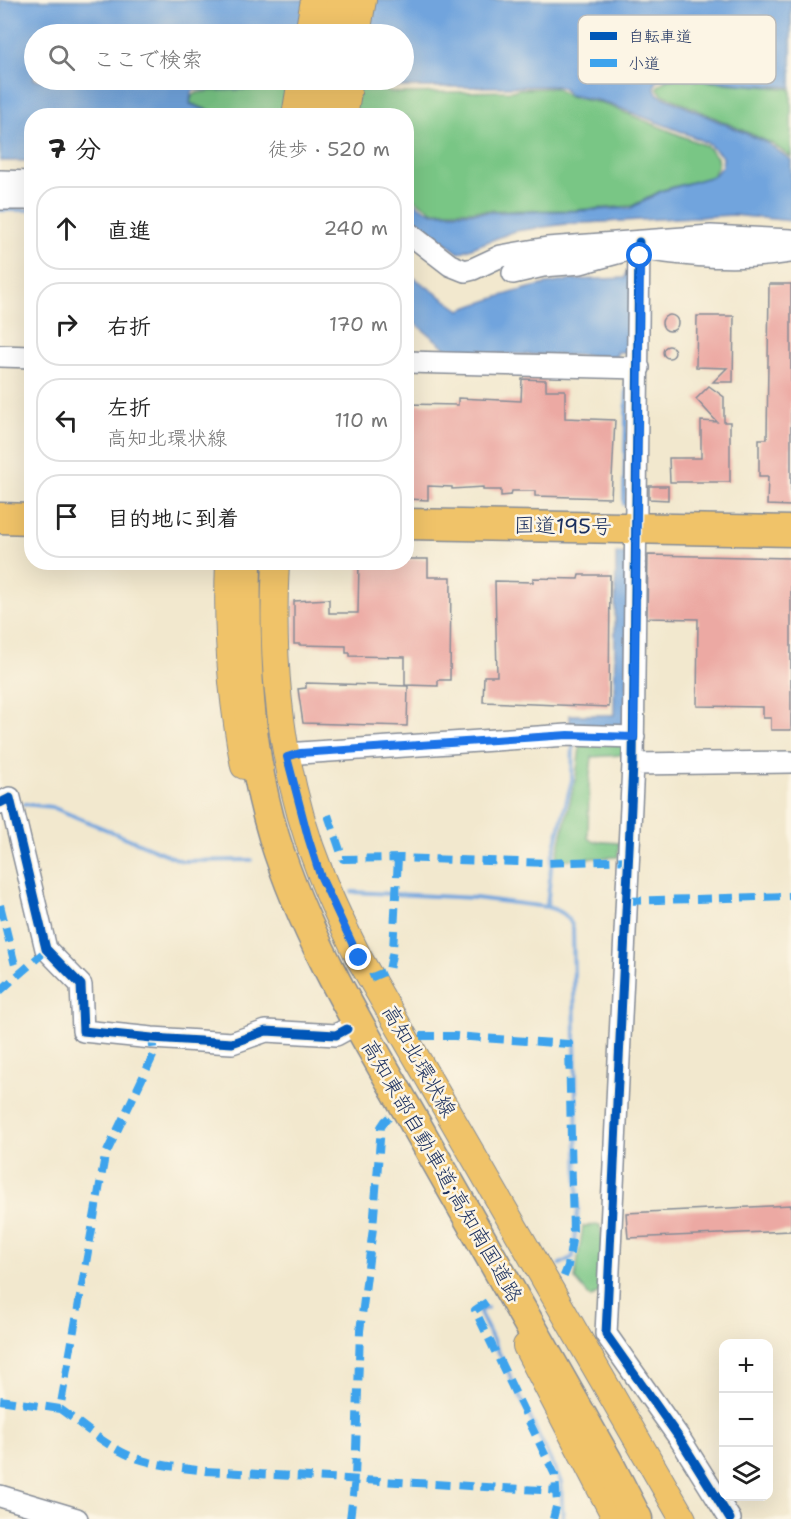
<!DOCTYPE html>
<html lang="ja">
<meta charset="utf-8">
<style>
body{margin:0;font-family:"Shantell Sans","Klee One",sans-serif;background:#f6f6f6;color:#222}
.controls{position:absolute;right:18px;bottom:18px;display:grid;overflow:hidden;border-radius:12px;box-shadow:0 6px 24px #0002}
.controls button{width:54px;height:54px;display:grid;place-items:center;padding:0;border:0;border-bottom:2px solid #e0e0e0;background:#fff;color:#222;font:30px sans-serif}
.stop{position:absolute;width:18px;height:18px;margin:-14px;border:4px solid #1a73e8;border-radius:50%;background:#fff}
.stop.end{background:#1a73e8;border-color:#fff;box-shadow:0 2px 6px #0008}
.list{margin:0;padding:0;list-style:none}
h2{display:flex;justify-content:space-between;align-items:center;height:78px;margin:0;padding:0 24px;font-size:26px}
h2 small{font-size:20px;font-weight:400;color:#767676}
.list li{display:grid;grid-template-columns:39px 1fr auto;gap:18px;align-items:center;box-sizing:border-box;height:84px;margin:0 12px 12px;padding:0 12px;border:2px solid #e0e0e0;border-radius:24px}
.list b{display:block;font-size:22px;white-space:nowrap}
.list p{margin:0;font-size:20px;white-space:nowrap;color:#767676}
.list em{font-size:20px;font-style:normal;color:#767676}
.icon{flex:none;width:33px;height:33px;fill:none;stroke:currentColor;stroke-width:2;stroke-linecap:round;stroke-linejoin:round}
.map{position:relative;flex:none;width:791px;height:1519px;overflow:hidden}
.search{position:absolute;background:#fff;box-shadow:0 6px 24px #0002;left:24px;top:24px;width:390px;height:66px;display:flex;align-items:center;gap:15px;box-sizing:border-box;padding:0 21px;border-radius:33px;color:#767676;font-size:22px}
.panel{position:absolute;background:#fff;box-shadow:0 6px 24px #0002;left:24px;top:108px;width:390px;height:462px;border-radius:24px}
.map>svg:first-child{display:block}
.green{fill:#79c685;stroke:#4a7a72;stroke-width:1.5}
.water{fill:#71a4dd;stroke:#466a9e;stroke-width:1.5;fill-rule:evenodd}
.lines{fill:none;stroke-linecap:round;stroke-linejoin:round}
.stream{stroke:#71a4dd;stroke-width:4}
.building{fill:#eca9a3}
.minor-casing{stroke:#868c96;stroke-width:24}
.major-casing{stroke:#868c96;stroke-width:28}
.highway-casing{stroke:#868c96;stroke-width:33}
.minor{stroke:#fff;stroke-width:21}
.major{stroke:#f0c369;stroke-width:26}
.highway{stroke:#f0c369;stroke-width:30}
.quiet{stroke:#3da3ed;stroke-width:8;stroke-dasharray:15 8;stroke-linecap:butt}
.cycleway-casing{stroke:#fcf5e5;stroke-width:13}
.cycleway{stroke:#0057b8;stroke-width:9}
.route{stroke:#1a73e8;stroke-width:8}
.labels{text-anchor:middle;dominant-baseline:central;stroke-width:5;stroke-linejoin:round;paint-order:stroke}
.street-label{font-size:21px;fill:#1b2f5e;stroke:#fcf5e5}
.key{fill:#fcf5e5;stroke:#b8babc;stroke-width:1.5}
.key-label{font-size:16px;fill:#1b2f5e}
</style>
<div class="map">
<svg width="791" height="1519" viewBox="0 0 791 1519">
<rect width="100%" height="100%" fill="#fcf5e5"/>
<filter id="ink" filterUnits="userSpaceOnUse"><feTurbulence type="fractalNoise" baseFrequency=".0167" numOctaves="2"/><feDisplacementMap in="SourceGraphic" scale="12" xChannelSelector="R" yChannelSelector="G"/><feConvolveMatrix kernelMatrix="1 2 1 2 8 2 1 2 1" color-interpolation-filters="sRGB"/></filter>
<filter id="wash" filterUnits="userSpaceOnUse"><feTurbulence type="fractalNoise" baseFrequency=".008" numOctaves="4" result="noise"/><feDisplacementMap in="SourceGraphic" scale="24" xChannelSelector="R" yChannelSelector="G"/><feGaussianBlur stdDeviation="1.35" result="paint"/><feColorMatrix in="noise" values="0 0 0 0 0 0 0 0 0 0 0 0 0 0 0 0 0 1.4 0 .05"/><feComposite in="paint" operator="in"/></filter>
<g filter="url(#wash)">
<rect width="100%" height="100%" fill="#f2e8ce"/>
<!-- green -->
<path class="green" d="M678,79L791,89V157L771,143L662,94L657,88C662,80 669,80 678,79Z
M556,88L569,97L602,103L706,146L717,157L718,165L713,176L662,190L632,206L575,210L432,211L410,196L407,186L406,116L222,115L190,103L192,96L197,93L210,91L272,89L369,90L401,93L512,91L519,89Z
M581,740L624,742L621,755L592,757L589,785L588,838L592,841L619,843L618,857L556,860L576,777Z
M600,1225L604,1246L599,1292L591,1298L575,1279L583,1226Z"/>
<!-- water -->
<path class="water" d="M0,0H791V87L742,84L678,77L657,80C654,87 653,89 659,95L767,143L791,160V221L733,215L566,224L515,231L459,253L407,214V193C412,202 423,210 433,213L576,211L631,208L662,191L714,176L722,166L723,157L707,143L680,131L601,101L569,95L562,88L556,86C435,89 314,84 194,90L191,93L190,104L218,115L32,116L31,161H0ZM34,34H404V80H34Z
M406,272L460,310C496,297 535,284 574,280C591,279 608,279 625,278L626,272H632L631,352H617V356L452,353L407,317Z
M616,553L628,554L627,726L570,730V715H614Z"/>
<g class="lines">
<!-- stream -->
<path class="stream" d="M0,210H32
M624,504L627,384
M25,804L52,807L182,861L251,860
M352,892L475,898L547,907
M560,1264L573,1257L578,1208L573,928C568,914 561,911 547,907L552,858L572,780L573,742
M487,1308L479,1311L561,1482L563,1519"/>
</g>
<g id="blocks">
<!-- building -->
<path class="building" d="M769,284H791V506L767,505L768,476H759V439H767Z
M662 323a8 8 0 1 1 16 0a8 8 0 1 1-16 0Z
M697,316H734L733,382H713L727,368L696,367Z
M663 352a6 6 0 1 1 12 0a6 6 0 1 1-12 0Z
M522,379L546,380V390H565V418L615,420L611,498L535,496V491H512L511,495L501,496V490H483V487L452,489V487L428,486V500L407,499L409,430H406V404L458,405V398L521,401Z
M709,386L724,397V422H730V482H670L669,458H701V421L717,422L696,399Z
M649,486H668V500L649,499Z
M648,555L791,558V730H771V718H763V707L697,706L698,619L647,618Z
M406,559H428V577H451L450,680H438V686L405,685V657L350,656V653H346V646L300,645V644H294V601L329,599V613H358L359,562H406Z
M579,575H610L609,707L483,702L484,676H497L495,581L533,582V578L578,579Z
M306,683L408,686L407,726L303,723L298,689L306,688Z
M791,1205V1231L628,1238L626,1213Z"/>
</g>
</g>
<g filter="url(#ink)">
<use href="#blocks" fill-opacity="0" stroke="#868c96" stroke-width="1.5"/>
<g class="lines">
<!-- minor casing -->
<g class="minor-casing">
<path id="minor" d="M0,181L32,182
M0,199H32
M406,231L450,265L465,271L473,269L501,256L547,248L711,236L791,240
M639,242L633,764L606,1334L680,1439L730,1519
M652,250C702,257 741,260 791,252
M513,273L543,266L581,263L621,252
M0,356L32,357
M406,362L639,368
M287,757L300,753L568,735L634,737
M633,764L791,762
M0,803L10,798L46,949L81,985L83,1031L152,1038L232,1043L266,1031L336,1035L347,1029
M0,1496L77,1519"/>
</g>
<!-- major casing -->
<g class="major-casing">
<path id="major" d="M308,34L314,0
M357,34L363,0
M295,116L301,80
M344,116L350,80
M229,562C226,631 231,698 244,766
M276,562C270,669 281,776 321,875C332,904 346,931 359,958L683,1519
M526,1346L616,1519"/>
</g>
<!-- highway casing -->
<g class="highway-casing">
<path id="highway" d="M334,34L342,0
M318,116L325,80
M0,518L32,519
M406,524L791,531
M246,562C244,654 247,749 274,837C306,940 363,1032 416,1125C480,1237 543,1349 607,1461L637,1519"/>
</g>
<!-- minor -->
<use href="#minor" class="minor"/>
<!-- major -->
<use href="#major" class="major"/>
<!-- highway -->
<use href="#highway" class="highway"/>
<!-- quiet -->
<path class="quiet" d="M328,815L343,859L400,858L546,863L629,860
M627,901L791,896
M0,905L15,965L20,973
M370,978L389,970L393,950L398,858
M0,991L42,954L48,951
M420,1036H454L569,1044L573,1234L568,1266L562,1281
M487,1302L475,1310L555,1475L557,1503L553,1519
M0,1400L60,1409L105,1156L154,1054L152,1038
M60,1409C80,1423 100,1441 122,1452C147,1465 177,1467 205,1471L557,1491
M350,1519L355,1479L360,1331L373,1228L381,1127L385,1121L394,1113"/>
<!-- cycleway casing -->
<g class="cycleway-casing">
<path id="cycleway" d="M639,242L633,764L606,1334L680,1439L730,1519
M0,803L10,798L46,949L81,985L83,1031L152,1038L232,1043L266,1031L336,1035L347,1029"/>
</g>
<!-- cycleway -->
<use href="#cycleway" class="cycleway"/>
</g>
</g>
<g class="lines" filter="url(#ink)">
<!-- route -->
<path class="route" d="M359,958L320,875L308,837L287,757L300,753L568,735L634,737L640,256"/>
</g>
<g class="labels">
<!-- street labels -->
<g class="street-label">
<text transform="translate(563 526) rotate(1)">国道195号</text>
<text transform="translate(419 1061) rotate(60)">高知北環状線</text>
<text transform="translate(442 1171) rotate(60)">高知東部自動車道;高知南国道路</text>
</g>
</g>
<!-- legend -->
<rect x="578" y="15" width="198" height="69" rx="9" class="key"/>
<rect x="590" y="32" width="27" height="8" fill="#0057b8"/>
<rect x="590" y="59" width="27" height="8" fill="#3da3ed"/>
<g class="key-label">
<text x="628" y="42">自転車道</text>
<text x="628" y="69">小道</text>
</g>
</svg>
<div class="controls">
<button>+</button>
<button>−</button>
<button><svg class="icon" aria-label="layers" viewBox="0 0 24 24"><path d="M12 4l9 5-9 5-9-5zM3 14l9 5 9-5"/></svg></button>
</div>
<div class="stop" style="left:640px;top:256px"></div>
<div class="stop end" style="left:359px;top:958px"></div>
<div class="search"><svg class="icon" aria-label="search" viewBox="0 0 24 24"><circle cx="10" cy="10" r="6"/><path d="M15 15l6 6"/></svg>ここで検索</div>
<section class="panel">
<h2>7 分<small>徒歩 · 520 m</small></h2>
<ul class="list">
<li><svg class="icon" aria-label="ahead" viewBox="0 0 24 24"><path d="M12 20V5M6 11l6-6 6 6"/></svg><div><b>直進</b></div><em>240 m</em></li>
<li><svg class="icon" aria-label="right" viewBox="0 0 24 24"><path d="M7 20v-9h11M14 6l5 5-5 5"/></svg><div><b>右折</b></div><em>170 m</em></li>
<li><svg class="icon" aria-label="left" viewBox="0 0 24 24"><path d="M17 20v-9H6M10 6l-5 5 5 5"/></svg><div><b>左折</b><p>高知北環状線</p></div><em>110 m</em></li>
<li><svg class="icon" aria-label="arrive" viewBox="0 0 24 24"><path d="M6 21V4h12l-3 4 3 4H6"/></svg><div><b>目的地に到着</b></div></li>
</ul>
</section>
</div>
